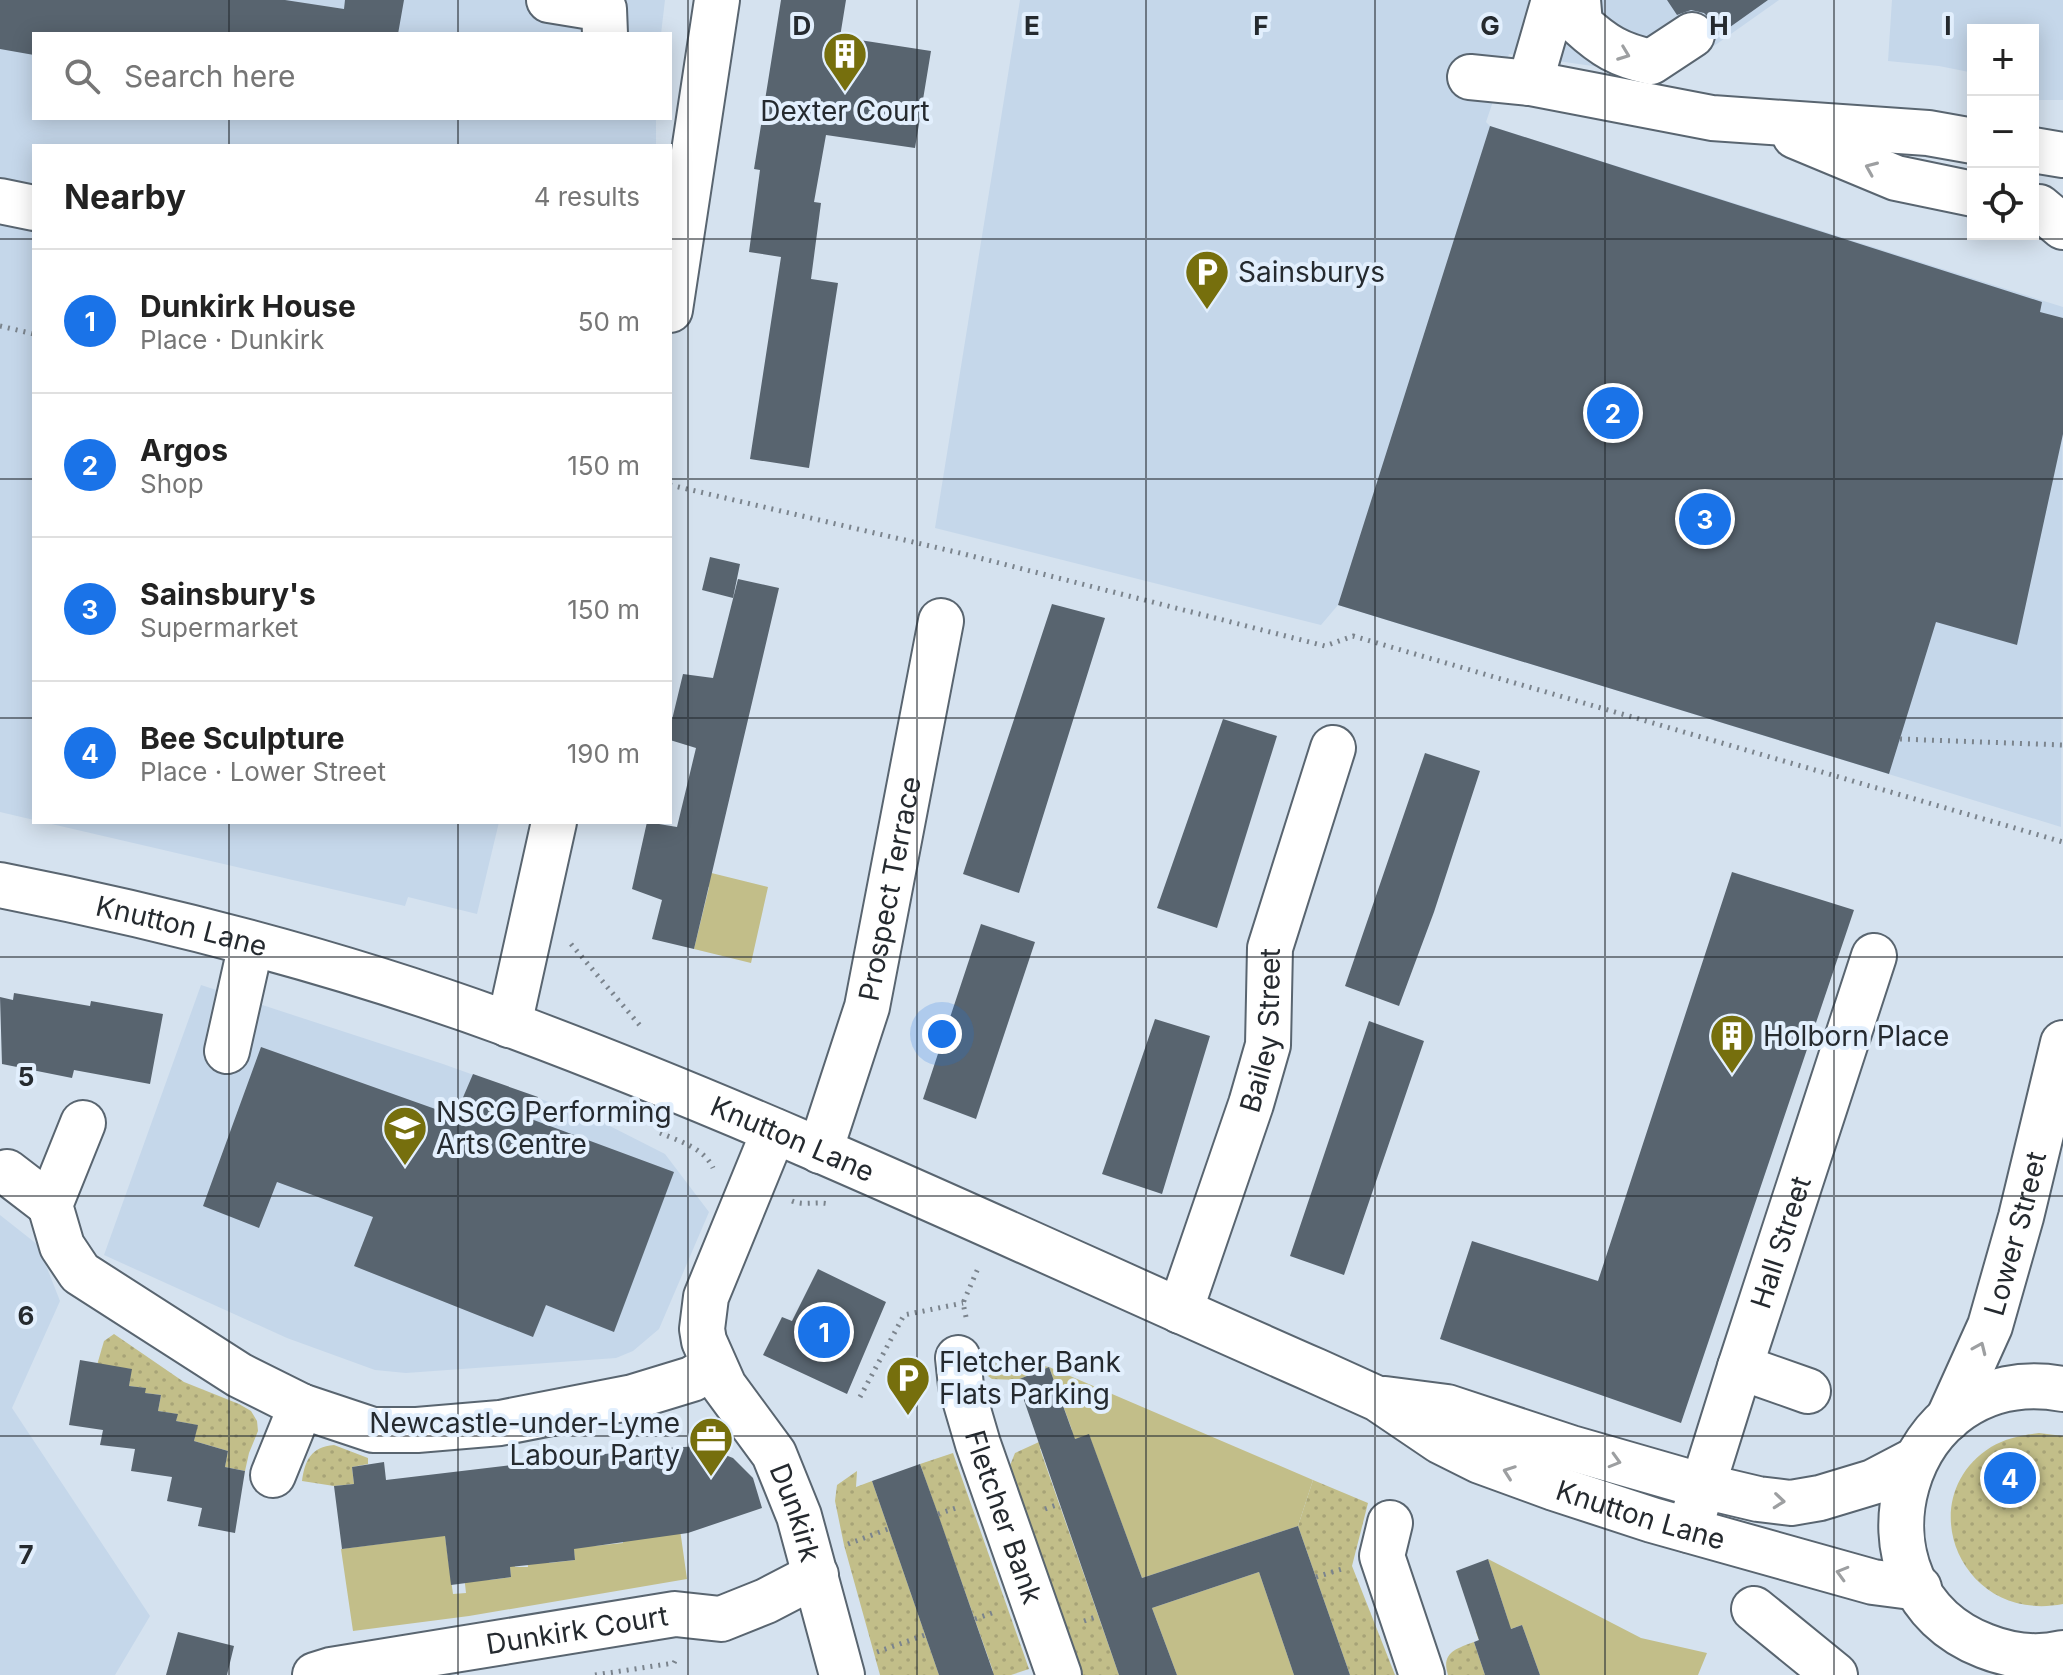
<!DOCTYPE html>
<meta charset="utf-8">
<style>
body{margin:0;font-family:Inter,sans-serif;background:#f6f6f6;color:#222}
.controls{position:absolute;right:24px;top:24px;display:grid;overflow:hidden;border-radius:0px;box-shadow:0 4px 20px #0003}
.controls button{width:72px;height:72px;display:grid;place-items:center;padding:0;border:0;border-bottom:2px solid #e0e0e0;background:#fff;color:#222;font:40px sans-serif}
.you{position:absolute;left:942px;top:1034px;width:28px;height:28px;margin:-20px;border:6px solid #fff;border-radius:50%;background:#1a73e8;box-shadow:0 0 0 12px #1a73e833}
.badge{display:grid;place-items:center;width:52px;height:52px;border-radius:50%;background:#1a73e8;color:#fff;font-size:26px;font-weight:700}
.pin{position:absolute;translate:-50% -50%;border:4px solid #fff;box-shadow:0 2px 8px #0006}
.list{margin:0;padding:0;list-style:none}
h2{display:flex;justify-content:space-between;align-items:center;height:104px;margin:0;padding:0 32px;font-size:34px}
h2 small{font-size:26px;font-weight:400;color:#767676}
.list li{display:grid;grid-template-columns:52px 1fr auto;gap:24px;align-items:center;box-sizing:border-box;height:144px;padding:0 32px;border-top:2px solid #e0e0e0}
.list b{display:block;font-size:30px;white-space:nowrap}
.list p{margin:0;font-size:26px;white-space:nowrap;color:#767676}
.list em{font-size:26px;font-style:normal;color:#767676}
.icon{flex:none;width:44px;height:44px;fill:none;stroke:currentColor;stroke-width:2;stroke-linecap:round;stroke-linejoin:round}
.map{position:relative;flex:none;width:2063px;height:1675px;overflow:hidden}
.search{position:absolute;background:#fff;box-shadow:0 4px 20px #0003;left:32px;top:32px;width:640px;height:88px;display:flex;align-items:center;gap:20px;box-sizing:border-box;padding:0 28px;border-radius:0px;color:#767676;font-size:30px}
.panel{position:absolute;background:#fff;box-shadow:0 4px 20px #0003;left:32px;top:144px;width:640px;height:680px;border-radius:0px}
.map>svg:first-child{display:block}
.built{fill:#c5d7ea}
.grass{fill:url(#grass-dots)}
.green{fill:#c2be89}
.building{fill:#58646f}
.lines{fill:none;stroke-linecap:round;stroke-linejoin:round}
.minor-casing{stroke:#596570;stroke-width:48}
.major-casing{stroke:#596570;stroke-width:48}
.highway-casing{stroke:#596570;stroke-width:48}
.path{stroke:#7b848d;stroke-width:5;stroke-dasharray:2 6;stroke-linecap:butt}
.minor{stroke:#fff;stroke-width:44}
.major{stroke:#fff;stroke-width:44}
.highway{stroke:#fff;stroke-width:44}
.oneway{stroke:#9d9fa1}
.grid{fill:none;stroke:#252a2f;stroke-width:2;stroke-opacity:0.55}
.labels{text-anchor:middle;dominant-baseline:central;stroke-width:8;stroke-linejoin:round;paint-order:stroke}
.poi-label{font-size:28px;fill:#252a2f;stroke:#e2effd;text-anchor:start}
.street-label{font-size:28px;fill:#252a2f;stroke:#e2effd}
.grid-label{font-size:26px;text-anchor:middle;font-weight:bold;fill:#252a2f;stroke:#e2effd;stroke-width:8;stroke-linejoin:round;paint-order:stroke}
</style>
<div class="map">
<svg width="2063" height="1675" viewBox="0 0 2063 1675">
<defs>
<pattern id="grass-dots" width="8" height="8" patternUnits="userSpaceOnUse" patternTransform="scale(2)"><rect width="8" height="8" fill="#c2be89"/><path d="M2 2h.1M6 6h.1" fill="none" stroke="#a7a377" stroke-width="1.8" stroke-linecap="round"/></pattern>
</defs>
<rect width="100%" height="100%" fill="#d5e2ef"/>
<!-- built -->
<path class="built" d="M0,0H665L661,34H34V118H656V146H34V820L0,812Z
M1020,0H1779L1670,77L1509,54L1486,122L1490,126L2063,307L2061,827L1338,605L1321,625L935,528Z
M1892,0H2063V100H2033V30H1973V77L1969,72L1939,66L1888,61Z
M43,822H499L477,914L408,897L405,906Z
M201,985L443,1064L596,1119L665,1154L709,1212L659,1329L633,1351L616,1358L406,1373L375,1370L287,1338L104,1255Z
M0,1215L38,1245L60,1301L12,1408L150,1616L115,1675H0Z"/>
<!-- grass -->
<path class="grass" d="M114,1334L184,1382L239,1404L251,1411L257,1421L258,1431L249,1453L245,1471L225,1467L228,1451L194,1441L197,1425L176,1421L177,1414L158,1411L161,1395L145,1393V1388L129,1386L131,1369L97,1365L104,1341Z
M976,1351L1049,1367L1017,1380L992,1379L976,1367Z
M2039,1433L2063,1436V1604C1960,1624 1910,1498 1991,1447C2006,1438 2022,1435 2039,1433Z
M1039,1442L1040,1449L1119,1675H1081L1009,1468L1015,1453Z
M334,1445L368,1458V1464L352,1467L354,1484L334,1486L302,1481C305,1460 311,1447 334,1445Z
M953,1453L1029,1669L1011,1675H983L993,1671L920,1464Z
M857,1471L856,1487L872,1481L939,1675H880L844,1545L835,1501L837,1485Z
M1313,1480L1368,1503L1352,1566L1395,1675H1350L1298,1526Z
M1474,1642L1485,1675H1448C1441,1653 1455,1649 1474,1642Z"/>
<!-- green -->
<path class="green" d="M671,863L768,887L751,963L694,949L709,887L668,877Z
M1049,1367L1313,1480L1298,1526L1142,1578L1089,1435L1040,1449L1039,1442L1072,1430Z
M405,1478L444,1529L453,1594L466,1593L464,1575L490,1580L511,1577L505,1521L511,1519L515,1567H528L524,1518L544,1517L549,1563L575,1560L570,1514L590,1511L594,1546L623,1543L620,1507L676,1501L687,1579L469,1616L353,1631L341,1549L411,1540Z
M1488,1559L1641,1638L1707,1653L1698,1675H1540L1522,1625L1479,1640L1476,1632L1508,1620Z
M1259,1572L1294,1675H1177L1152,1608Z"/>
<!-- building -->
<path class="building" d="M0,0H285L344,9L345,0H404L398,34H34V55L0,49Z
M781,0H846L840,37L931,51L915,148L826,135L814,202L821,203L811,279L838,283L809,468L750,459L781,257L749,252L760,170L754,169Z
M1667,0H1768L1716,37L1713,22L1704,13L1691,10L1677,15Z
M1490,126L2042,302L2040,312L2063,318V434L2017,645L1936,622L1889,774L1338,605Z
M710,557L740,564L733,598L702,590Z
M738,579L779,588L694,949L652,939L662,900L632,889L647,822L677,827L696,748L670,740V728L683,674L713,678Z
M1052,604L1105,618L1019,893L963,874Z
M1223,719L1277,736L1217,928L1157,908Z
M1425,753L1480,771L1434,912L1399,1006L1345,986Z
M1732,872L1854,910L1681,1423L1440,1339L1472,1241L1598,1281Z
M981,924L1035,942L976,1119L923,1099Z
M14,993L90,1006L91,1001L163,1014L150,1084L74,1070L72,1078L2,1064L0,997L13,1000Z
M1155,1019L1210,1036L1162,1194L1102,1174Z
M1369,1021L1424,1041L1344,1275L1290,1256Z
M261,1047L455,1116L473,1074L538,1097L531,1119L674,1172L614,1332L546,1305L533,1337L354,1266L373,1217L277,1182L259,1228L203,1206Z
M818,1269L886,1302L847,1394L763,1355L782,1317L792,1321Z
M80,1360L132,1369L129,1386L146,1388L145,1393L161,1395L158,1411L178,1414L176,1421L198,1425L194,1441L228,1451L225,1467L245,1471L235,1533L198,1526L202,1508L167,1501L172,1477L131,1471L135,1449L100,1445L103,1430L69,1425Z
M1049,1367L1075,1439L1089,1434L1142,1578L1298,1526L1350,1675H1294L1259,1572L1152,1608L1177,1675H1119L1017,1380Z
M702,1446L733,1458L753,1478L762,1508L688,1533L574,1549L575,1560L510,1567L511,1577L451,1585L445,1536L342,1549L334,1486L354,1484L352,1467L384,1462L386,1480L647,1449Z
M920,1464L938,1514L994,1675H939L872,1481Z
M1488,1559L1511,1629L1522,1625L1540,1675H1485L1474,1642L1479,1640L1456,1571Z
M178,1632L234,1646L227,1675H166Z"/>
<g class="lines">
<!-- minor casing -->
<g class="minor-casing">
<g id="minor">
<path d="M549,0L604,9L605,34"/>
<path d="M1578,0L1580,24C1604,46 1619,55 1651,62L1692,35"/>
<path d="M1470,77L1530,83L1712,118L1928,133L1973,141"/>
<path d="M1530,83L1554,0"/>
<path d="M1795,136L1896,178L1973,194"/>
<path d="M2033,150L2063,155"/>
<path d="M0,201L34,208"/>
<path d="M2039,207L2063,227"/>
<path d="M670,310L717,0"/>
<path d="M509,1025L554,822"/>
<path d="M227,1051L251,944"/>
<path d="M83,1123L50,1205L62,1246L80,1273L239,1375L301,1406L373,1430H417L500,1423L633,1397L692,1379L714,1366"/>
<path id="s1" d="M774,1131L706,1297L702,1329L704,1341L724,1386L774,1454L799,1516L842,1675"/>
<path id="s2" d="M820,1151L867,1007L941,621"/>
<path d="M7,1172L50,1205"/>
<path id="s3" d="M1180,1311L1251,1104L1268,1045L1270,948L1333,748"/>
<path id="s4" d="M958,1358L961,1386L978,1444L1059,1675"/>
<path d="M1740,1367L1808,1391"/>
<path d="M273,1475L301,1406"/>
<path d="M1390,1523L1382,1556L1422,1675"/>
<path id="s5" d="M1689,1530L1740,1367L1874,956"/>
<path d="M1754,1609L1835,1675"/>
<path id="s6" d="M315,1675L331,1670L675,1614L721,1619L766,1601L816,1575"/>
</g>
</g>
<!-- major casing -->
<g class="major-casing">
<g id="major">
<path id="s7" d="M0,885C173,919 345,964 511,1025C785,1127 1049,1254 1316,1371L1378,1399L1440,1441L1480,1461L1554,1488L1652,1520L1873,1582L1919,1588"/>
<path d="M1385,1399L1447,1407L1571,1448L1703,1486L1758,1499L1791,1503L1820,1498L1873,1482L1915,1460"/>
</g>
</g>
<!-- highway casing -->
<g class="highway-casing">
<g id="highway">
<path d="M2063,1389C1899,1359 1837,1589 1985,1646C2010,1656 2037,1659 2063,1653"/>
<path id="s8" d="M1948,1419L1990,1326L2021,1217L2063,1043"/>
</g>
</g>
<!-- path -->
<path class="path" d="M0,326L34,334
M670,485L960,553L1325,646L1353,636L2063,842
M1900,739L2063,745
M571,944L642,1028
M660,1133C679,1141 704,1148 713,1168
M792,1201C805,1206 816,1201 829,1204
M966,1317L963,1303L979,1266
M860,1397L904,1315L963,1303
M1045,1509L1059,1504
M938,1514L956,1508
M848,1544L888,1529
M1316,1577L1342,1569
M975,1619L992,1613
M1084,1621L1098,1616
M877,1652L925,1635
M595,1675L674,1663L677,1657"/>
<!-- minor -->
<use href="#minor" class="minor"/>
<!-- major -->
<use href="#major" class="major"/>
<!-- highway -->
<use href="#highway" class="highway"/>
</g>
<!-- one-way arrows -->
<defs><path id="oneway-chevron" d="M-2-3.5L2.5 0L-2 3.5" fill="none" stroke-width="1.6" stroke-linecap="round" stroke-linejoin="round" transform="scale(2)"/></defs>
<g class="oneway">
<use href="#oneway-chevron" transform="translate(1624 54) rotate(21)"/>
<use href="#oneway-chevron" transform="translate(1871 168) rotate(-157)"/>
<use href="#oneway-chevron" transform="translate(1980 1348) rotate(-66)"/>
<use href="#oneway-chevron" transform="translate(1615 1461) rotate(16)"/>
<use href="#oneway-chevron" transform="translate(1509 1472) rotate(-160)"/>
<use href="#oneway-chevron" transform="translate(1779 1501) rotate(6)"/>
<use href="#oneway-chevron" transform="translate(1842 1573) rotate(-164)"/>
</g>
<!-- grid -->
<path class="grid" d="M229,0V34M458,0V34M688,0V1675M917,0V1675M1146,0V1675M1375,0V1675M1605,0V1675M1834,0V1675M229,118V146M458,118V146M0,239H34M670,239H2063M0,479H34M670,479H2063M0,718H34M670,718H2063M229,822V1675M458,822V1675M0,957H2063M0,1196H2063M0,1436H2063"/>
<!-- icons -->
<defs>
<g id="building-pin" transform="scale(2.3)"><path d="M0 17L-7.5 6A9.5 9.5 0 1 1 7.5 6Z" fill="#766f0d" stroke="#e2effd"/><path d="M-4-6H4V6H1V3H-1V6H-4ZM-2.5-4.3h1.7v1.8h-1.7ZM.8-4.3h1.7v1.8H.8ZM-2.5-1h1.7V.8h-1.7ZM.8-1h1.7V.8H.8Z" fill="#fff"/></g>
<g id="parking-pin" transform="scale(2.3)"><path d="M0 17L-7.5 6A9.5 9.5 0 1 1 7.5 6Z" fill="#766f0d" stroke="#e2effd"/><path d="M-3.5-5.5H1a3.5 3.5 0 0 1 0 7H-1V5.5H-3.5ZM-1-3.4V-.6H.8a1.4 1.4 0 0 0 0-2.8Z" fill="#fff"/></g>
<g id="university-pin" transform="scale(2.3)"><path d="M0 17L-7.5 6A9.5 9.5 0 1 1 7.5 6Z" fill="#766f0d" stroke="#e2effd"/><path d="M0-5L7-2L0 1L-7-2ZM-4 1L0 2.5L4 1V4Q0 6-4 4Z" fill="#fff"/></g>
<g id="office-pin" transform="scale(2.3)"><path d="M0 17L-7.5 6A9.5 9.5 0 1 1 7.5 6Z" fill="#766f0d" stroke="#e2effd"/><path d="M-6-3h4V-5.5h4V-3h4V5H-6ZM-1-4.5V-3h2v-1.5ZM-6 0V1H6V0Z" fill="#fff"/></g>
</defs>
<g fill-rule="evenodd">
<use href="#building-pin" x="845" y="54"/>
<use href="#parking-pin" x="1207" y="272"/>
<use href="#building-pin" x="1732" y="1036"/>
<use href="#university-pin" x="405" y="1128"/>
<use href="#parking-pin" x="908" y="1378"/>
<use href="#office-pin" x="711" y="1439"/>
</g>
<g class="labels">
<!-- poi labels -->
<g class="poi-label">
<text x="845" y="111" text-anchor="middle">Dexter Court</text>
<text x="1238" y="272">Sainsburys</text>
<text x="1763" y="1036">Holborn Place</text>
<text x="436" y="1112">NSCG Performing<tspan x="436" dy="32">Arts Centre</tspan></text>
<text x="939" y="1362">Fletcher Bank<tspan x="939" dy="32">Flats Parking</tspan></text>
<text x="680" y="1423" text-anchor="end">Newcastle-under-Lyme<tspan x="680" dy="32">Labour Party</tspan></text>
</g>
<!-- street labels -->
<g class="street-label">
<text stroke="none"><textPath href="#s2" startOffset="272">Prospect Terrace</textPath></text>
<text stroke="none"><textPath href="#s7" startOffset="186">Knutton Lane</textPath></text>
<text stroke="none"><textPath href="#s3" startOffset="294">Bailey Street</textPath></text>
<text stroke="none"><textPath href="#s7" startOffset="834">Knutton Lane</textPath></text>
<text stroke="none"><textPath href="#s8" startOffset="198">Lower Street</textPath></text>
<text stroke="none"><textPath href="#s5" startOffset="302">Hall Street</textPath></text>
<text stroke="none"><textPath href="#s1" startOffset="420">Dunkirk</textPath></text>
<text stroke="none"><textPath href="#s7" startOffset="1764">Knutton Lane</textPath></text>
<text stroke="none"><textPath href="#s4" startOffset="166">Fletcher Bank</textPath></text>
<text stroke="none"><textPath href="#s6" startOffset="266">Dunkirk Court</textPath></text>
</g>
</g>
<g class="grid-label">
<text x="802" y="35">D</text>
<text x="1032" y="35">E</text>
<text x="1261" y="35">F</text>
<text x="1490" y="35">G</text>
<text x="1719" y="35">H</text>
<text x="1948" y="35">I</text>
<text x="26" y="1086">5</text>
<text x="26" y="1325">6</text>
<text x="26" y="1564">7</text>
</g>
</svg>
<div class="controls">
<button>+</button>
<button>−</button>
<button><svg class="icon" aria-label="locate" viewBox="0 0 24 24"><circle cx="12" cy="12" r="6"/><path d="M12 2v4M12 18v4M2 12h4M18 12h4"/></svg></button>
</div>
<div class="you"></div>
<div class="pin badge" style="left:824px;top:1332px">1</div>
<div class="pin badge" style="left:1613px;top:413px">2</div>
<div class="pin badge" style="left:1705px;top:519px">3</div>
<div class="pin badge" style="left:2010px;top:1478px">4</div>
<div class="search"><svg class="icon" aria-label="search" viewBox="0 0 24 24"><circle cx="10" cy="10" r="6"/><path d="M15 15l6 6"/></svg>Search here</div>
<section class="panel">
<h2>Nearby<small>4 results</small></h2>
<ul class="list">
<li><span class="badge">1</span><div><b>Dunkirk House</b><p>Place · Dunkirk</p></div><em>50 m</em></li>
<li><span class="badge">2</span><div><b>Argos</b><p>Shop</p></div><em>150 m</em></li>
<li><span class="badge">3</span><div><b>Sainsbury's</b><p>Supermarket</p></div><em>150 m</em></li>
<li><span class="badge">4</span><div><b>Bee Sculpture</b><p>Place · Lower Street</p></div><em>190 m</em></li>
</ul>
</section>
</div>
